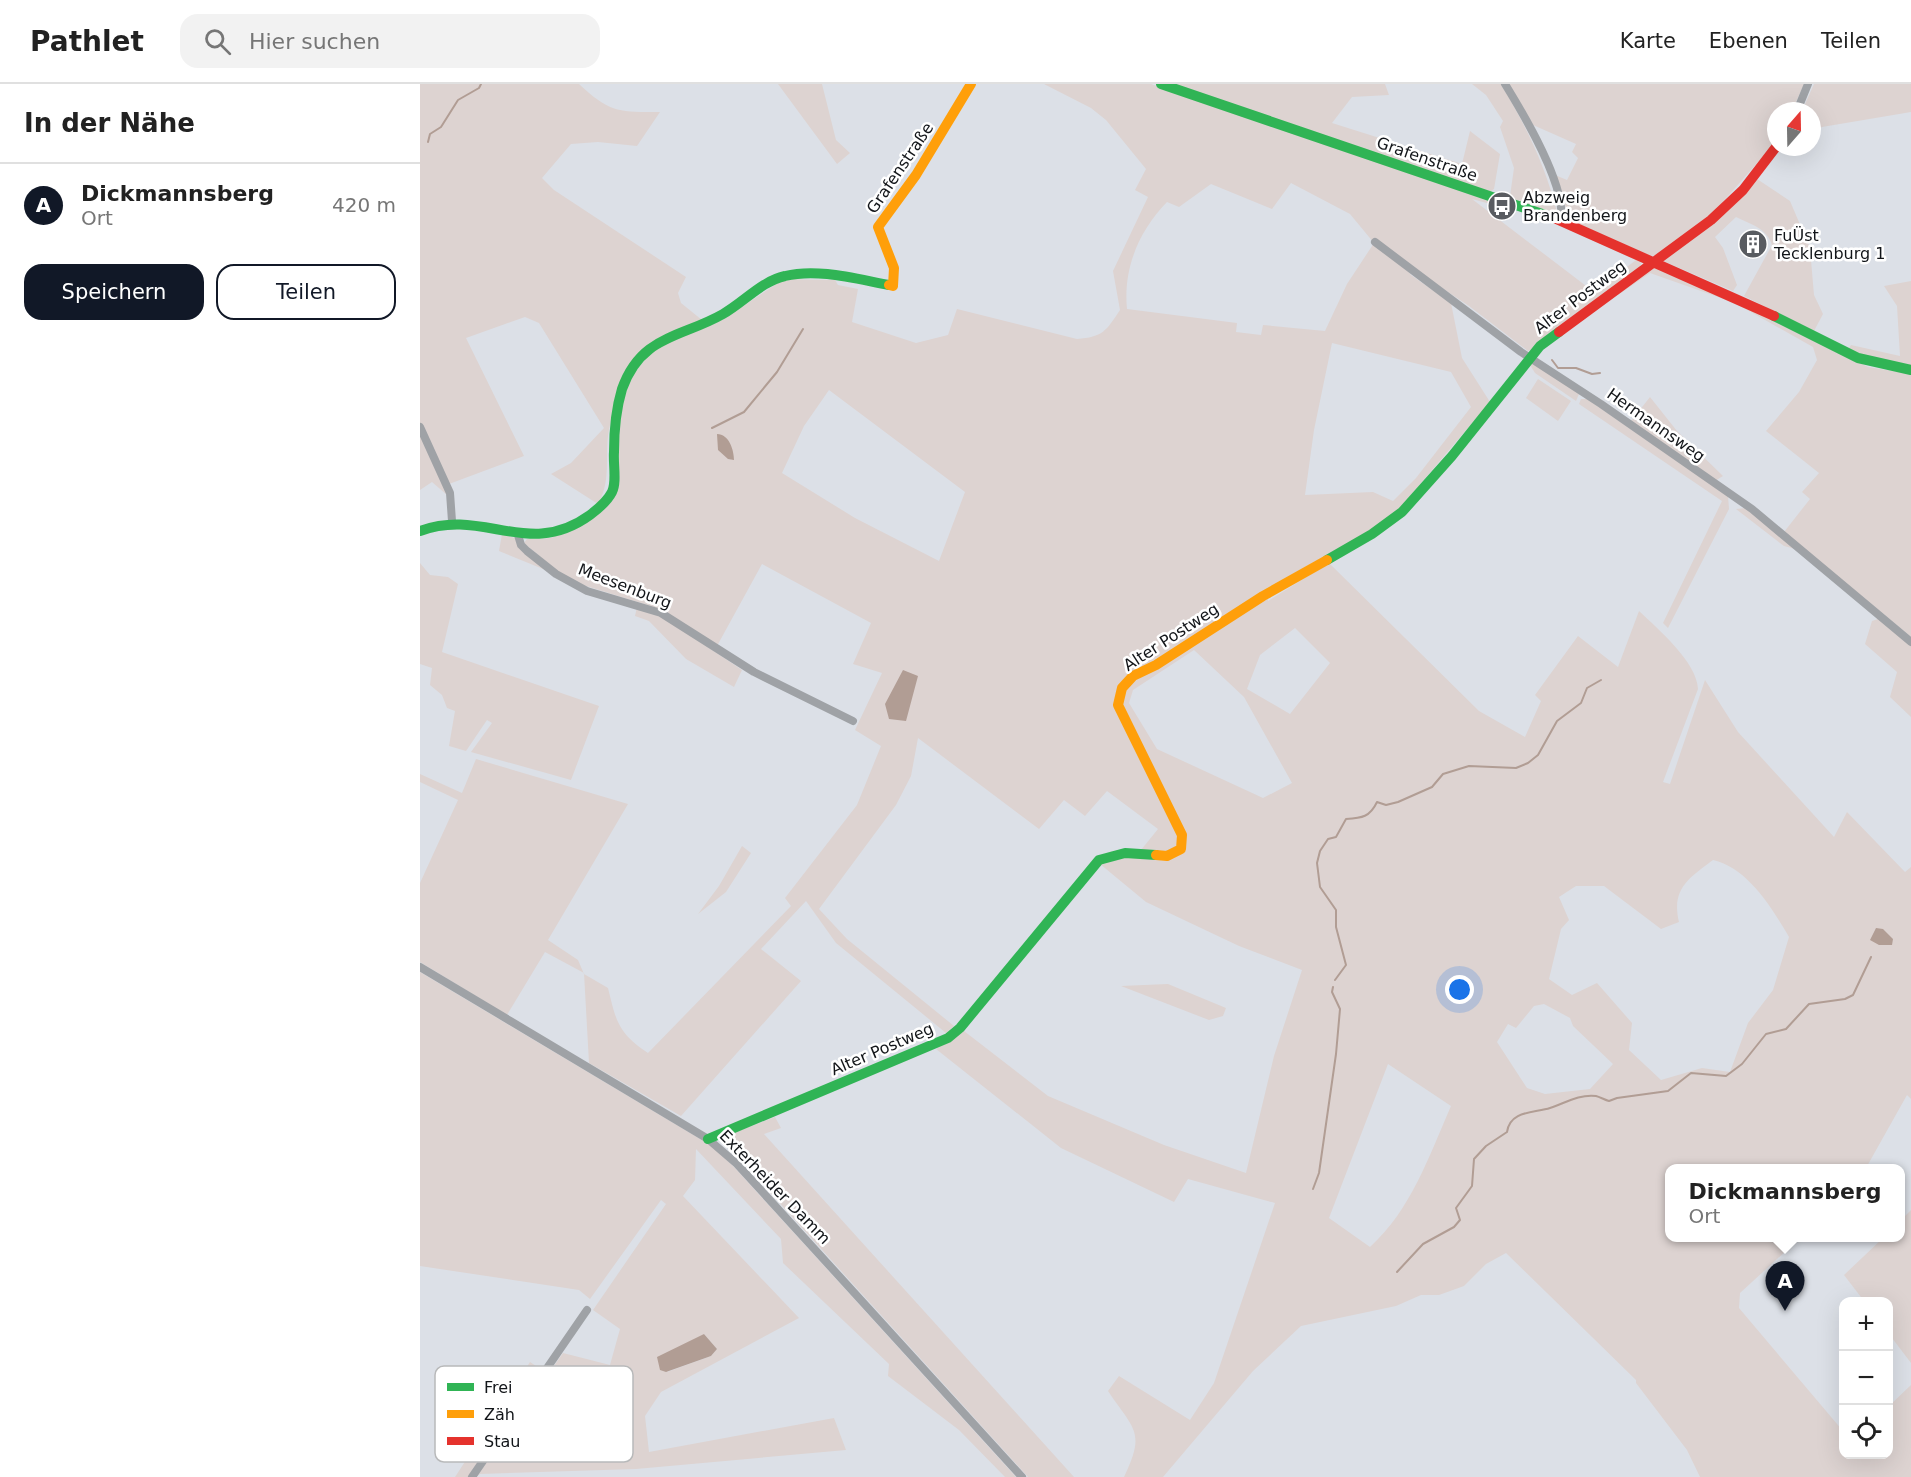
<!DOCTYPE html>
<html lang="de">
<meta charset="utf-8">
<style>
body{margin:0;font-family:"DejaVu Sans",sans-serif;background:#f2f2f2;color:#222}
.controls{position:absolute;right:18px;bottom:18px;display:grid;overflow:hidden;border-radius:12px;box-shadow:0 6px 24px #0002}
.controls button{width:54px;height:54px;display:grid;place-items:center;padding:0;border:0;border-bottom:2px solid #e0e0e0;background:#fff;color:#222;font:30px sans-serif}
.compass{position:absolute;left:1347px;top:18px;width:54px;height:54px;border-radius:50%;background:#fff;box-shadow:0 6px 24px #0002;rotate:20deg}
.you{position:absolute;left:1040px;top:906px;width:21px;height:21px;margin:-15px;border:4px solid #fff;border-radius:50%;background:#1a73e8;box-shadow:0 0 0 9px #1a73e833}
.badge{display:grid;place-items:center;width:39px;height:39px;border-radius:50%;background:#111827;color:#fff;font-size:20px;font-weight:700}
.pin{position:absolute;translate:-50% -50px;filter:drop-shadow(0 2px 3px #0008)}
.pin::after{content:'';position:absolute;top:32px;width:21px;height:18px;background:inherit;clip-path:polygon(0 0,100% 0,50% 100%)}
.popup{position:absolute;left:1245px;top:1080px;width:240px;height:78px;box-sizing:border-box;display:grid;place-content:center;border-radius:12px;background:#fff;filter:drop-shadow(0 2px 4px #0005);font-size:20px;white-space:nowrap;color:#767676}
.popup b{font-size:22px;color:#222}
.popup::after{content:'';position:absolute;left:50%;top:100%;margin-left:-12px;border:12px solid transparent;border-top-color:#fff}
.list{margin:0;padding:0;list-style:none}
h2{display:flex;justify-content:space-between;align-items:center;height:78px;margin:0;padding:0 24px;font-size:26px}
h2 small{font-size:20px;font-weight:400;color:#767676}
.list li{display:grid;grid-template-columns:39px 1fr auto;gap:18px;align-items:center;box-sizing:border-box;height:84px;padding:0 24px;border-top:2px solid #e0e0e0}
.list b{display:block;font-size:22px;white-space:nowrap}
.list p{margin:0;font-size:20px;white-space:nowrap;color:#767676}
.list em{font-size:20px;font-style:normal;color:#767676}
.actions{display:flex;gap:12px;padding:18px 24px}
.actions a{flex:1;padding:14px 0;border:2px solid #111827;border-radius:18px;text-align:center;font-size:21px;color:#111827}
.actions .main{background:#111827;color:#fff}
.icon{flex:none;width:33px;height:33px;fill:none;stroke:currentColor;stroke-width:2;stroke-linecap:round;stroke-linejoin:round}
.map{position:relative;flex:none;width:1491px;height:1393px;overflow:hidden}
header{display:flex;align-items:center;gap:36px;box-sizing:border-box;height:84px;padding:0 30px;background:#fff;border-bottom:2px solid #e0e0e0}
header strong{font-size:28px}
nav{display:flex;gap:33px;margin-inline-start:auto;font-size:21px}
.search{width:420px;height:54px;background:#f2f2f2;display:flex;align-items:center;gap:15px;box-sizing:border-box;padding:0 21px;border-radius:18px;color:#767676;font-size:22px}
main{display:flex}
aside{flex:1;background:#fff}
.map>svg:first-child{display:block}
.green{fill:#ddd3d1;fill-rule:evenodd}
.water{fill:#b19d94}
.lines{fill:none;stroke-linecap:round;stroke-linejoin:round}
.stream{stroke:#b19d94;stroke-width:2}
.street{stroke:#9fa2a6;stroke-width:8}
.fast{stroke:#30b455;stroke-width:10}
.slow{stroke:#ff9f0a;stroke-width:10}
.jam{stroke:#e5322d;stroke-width:10}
.labels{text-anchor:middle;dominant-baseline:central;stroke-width:5;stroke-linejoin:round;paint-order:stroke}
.street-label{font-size:16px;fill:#121519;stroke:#fff}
.poi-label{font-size:16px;fill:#121519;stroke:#fff;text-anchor:start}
.key{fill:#fff;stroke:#b8b9ba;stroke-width:1.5}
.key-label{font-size:16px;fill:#121519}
</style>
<header>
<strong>Pathlet</strong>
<div class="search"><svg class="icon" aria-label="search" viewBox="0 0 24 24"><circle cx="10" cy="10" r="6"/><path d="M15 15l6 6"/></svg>Hier suchen</div>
<nav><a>Karte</a><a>Ebenen</a><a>Teilen</a></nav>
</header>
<main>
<aside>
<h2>In der Nähe<small></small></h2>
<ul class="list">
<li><span class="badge">A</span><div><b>Dickmannsberg</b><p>Ort</p></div><em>420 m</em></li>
</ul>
<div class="actions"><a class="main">Speichern</a><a>Teilen</a></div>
</aside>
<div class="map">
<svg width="1491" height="1393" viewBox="0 0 1491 1393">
<rect width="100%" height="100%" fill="#dce0e7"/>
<!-- green -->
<path class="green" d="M0,0H159C190,29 199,28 240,28L217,62L178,58L151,60L122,94L134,106L266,193L258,209L261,219L282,236L221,267C211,291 197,316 190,341C183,369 193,394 178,420L131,390L151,379L184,344L119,239L105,233L46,254L104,372L29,400L27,411L12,398L0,406Z
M358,0H402L416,56L430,69L417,80Z
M624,0H731L1075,118L1074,121L1052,115L1174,208L1216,176L1148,145L1219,175L1221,180L1219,184L1115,265L1108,267L1049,222L980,176L991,191L1031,219L1042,274L1070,318L979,425L945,450L847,504L848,517L909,479L1059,627L1105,653L1121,617L1115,611L1158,552L1198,583L1219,527C1238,545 1277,578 1278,605L1243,698L1250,700L1285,596L1318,648L1414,753L1427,728L1485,788L1491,783V1015L1487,1011L1446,1084H1250V1154H1380L1320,1209L1319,1224L1423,1347L1424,1370H1468L1469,1322L1491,1301V1393H1280L1267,1366L1216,1299V1296L1086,1169L1066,1180L1044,1202L1019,1211H1001L976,1222L881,1242L833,1287L743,1393H704C726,1347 714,1346 688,1307L699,1292L770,1336L794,1299L855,1119L768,1095L754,1118L641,1064L516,965L544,947L628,1012L744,1061L826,1089L854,972L882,886L819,862L726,818L680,780L689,768L704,765L721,766L738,745L687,707L665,732L644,716L619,745L498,654L491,692L476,721L399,825L427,855L534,942L526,949L416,859L386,817L341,865L381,897L261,1032L169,979L164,889L125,868L87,931L0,878V799L38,716L0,698V690L42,709L56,675L208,720L128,856L158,876L164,890L188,904C196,937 198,949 228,969L371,822L365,814L437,721L461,662L435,646L462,589L433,580L451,539L342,480L297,562L243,526L163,501L137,487L104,459L107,455L131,454L191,416L201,320L212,292L227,273L238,263L302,236L364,195L415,196L418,201L438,205L432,238L496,259L528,251L537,225L657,255C683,253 686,247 700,226L693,187L728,113L715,106L726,85L686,36L671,24ZM871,99L930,130L954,159L927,200L905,247L843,241L841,251L816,248L817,239L707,225C703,184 719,147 747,118L759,123L791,100L852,125ZM912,259L1031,288L1051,323L996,394L973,417L953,408L885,411L894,346ZM409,306L545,408L519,477L435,434L362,389L384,342ZM875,544L910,579L870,630L827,605L840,571ZM774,566L824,613L872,699L843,714L737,665L709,619L713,606ZM1293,776C1328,784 1352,824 1369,853L1353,906L1328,939L1310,988L1282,984L1241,996L1209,966L1212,939L1177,899L1152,911L1129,895L1141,845L1149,836L1139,813L1156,802H1184L1241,845L1259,838C1251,805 1269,794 1293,776ZM1124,920L1150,934L1153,942L1193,980L1170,1005L1125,1010L1107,1004L1077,958L1088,940L1096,944L1114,922ZM968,980L1031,1022C1009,1072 991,1126 950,1163L909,1134Z
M748,0H965L969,11L932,13L912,39L1042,80L1050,47L1080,70L1074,105L1069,108Z
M1052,0H1081L1085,7C1108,46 1126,84 1137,128L1133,130L1093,116L1090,112L1094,84L1080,43L1083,37L1066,11Z
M1089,0H1384L1372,27H1356V56L1346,69L1292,130L1237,171L1231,172L1150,136L1135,91L1147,96L1158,74L1152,68L1156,60L1113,41Z
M1394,0H1491V28L1402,43L1392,49V27H1382Z
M1337,95L1370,117L1390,164L1394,211L1403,230L1394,247L1324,212L1352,161C1347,144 1330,140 1316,133L1295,153L1303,164L1317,201L1313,207L1243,177Z
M1233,183L1309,212L1448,283L1491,290V553L1364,448L1390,415L1382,408L1399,389L1346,347L1379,308L1397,276L1393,263L1315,219L1230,189L1198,211L1196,210Z
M1491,197V282L1442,273L1429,264L1431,261L1480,272L1477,222L1464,202Z
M1113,279L1159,310L1156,317L1115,289L1110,281Z
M1118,295L1151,317L1138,337L1106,314Z
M1230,313L1257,347L1303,392L1295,397L1211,337Z
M1161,315H1167L1308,412L1309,425L1248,544L1243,539L1302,417L1159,320Z
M1326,424L1375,465L1364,462L1316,425Z
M82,450L95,454L128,487L79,467Z
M0,479L10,491L28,493L38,500L22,568L179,622L151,696L51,668L72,639L67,636L46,667L29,662L35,627L27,624L22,611L10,601L12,584L0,580Z
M217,523L237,529L322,586L314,603L266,575L229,537L215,532Z
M1458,535L1491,562V633L1470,613L1477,588L1445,560L1452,537Z
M322,762L331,769L306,808L278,830L299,802Z
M0,888L292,1062L315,1084L596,1393H585L539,1346L468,1292L469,1280L363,1179L361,1155L276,1065L275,1096L263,1112L379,1234L241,1308L225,1332L229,1368L414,1334L426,1366L216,1385L60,1390L56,1393L143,1269L190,1281L200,1245L173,1226L246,1120L241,1116L170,1215L159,1206L0,1182ZM284,1250L297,1265L291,1272L247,1288Z
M748,900L806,924L803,932L789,936L701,902Z
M355,1033L361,1044L344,1050L654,1393H608L305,1059L308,1051Z
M1491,1126V1279L1469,1250L1468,1218L1444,1217L1424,1191L1463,1154H1480L1481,1136Z
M110,1278L122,1286L49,1393H35Z"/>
<!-- water -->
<path class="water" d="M297,350C309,350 314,366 314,376L308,375L298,366Z
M483,586L498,592L486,637L469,635L465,620Z
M1456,844L1463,845L1473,855L1472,861H1459L1450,856Z
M284,1250L297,1265L291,1272L246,1288L240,1286L237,1273Z"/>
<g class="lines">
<!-- stream -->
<path class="stream" d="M8,58L10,50L21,43L38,16L59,4L61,0
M1132,276L1138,284H1156L1172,290L1180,289
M292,344L324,328L357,288L383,245
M915,896L926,881L916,843V826L900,803L897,779L900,767L908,755L916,753L926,735C942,734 950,733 957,718L966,721L978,718L1012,703L1023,690L1049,682L1096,684L1108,679L1118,671L1137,637L1161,619L1167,604L1181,596
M893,1105L899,1089L916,970L920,925L912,908L913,903
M977,1188L1003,1160L1034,1143L1040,1136L1036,1124L1052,1102L1054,1075L1066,1062L1087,1048C1090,1026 1115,1029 1130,1024C1145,1019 1159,1010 1176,1012C1180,1013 1185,1016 1189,1017L1197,1014L1248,1007L1271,989L1306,992L1322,980L1346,950L1366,945L1389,920L1425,915L1433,911L1451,873"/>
<!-- street -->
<path class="street" d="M1085,0C1104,31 1146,101 1141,136
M1377,27L1388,0
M955,158L1101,268L1181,320L1332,425L1491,558
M0,343L30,409L32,437
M98,451L101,461L107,467L136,490L167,507L241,529L334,588L433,637
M0,883L288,1055L317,1080L602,1393
M52,1393L167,1226"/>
<!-- fast -->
<path class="fast" d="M741,0L1134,134
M1354,232L1438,274L1491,286
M0,447C64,423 108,476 170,431C178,425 187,418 192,408C197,398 193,380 194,368C194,347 196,325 202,305C221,251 261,254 303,230C324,218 342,197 365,192C398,184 436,195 469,201
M907,476L952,450L982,428L1032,372L1120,262L1139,248
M288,1055L528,954L540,944L679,776L705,769L736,771"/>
<!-- slow -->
<path class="slow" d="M469,201L473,202L474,184L458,143L496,91L551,0
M736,771L747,772L761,765L762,751L698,621L702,604L713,592L736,581L843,512L907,476"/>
<!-- jam -->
<path class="jam" d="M1134,134L1354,232
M1139,248L1291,136L1323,106L1356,63"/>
</g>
<!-- icons -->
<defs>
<g id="bus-disc" transform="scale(1.5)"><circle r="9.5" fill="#595c61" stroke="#fff"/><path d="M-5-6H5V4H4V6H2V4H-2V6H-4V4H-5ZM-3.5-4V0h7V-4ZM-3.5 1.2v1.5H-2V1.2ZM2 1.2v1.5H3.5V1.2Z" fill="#fff"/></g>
<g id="building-disc" transform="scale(1.5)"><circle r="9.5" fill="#595c61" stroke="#fff"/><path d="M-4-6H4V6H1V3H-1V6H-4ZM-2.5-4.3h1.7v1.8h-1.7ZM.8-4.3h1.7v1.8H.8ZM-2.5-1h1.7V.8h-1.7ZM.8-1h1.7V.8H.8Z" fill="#fff"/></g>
</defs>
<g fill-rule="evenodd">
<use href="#bus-disc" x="1082" y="122"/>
<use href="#building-disc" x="1333" y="160"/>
</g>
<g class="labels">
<!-- street labels -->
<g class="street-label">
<text transform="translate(1007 75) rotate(19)">Grafenstraße</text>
<text transform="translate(480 84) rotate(-56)">Grafenstraße</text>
<text transform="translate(1160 213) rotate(-37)">Alter Postweg</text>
<text transform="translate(1236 341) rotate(35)">Hermannsweg</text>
<text transform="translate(205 502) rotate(21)">Meesenburg</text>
<text transform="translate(751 553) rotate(-33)">Alter Postweg</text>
<text transform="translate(462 965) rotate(-23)">Alter Postweg</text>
<text transform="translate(355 1103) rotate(46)">Exterheider Damm</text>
</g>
<!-- poi labels -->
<g class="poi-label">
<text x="1103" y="113">Abzweig<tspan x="1103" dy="18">Brandenberg</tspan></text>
<text x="1354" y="151">FuÜst<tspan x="1354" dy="18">Tecklenburg 1</tspan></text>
</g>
</g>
<!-- legend -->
<rect x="15" y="1282" width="198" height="96" rx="9" class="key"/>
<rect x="27" y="1299" width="27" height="8" fill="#30b455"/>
<rect x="27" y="1326" width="27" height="8" fill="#ff9f0a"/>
<rect x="27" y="1353" width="27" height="8" fill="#e5322d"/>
<g class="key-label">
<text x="64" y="1309">Frei</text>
<text x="64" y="1336">Zäh</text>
<text x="64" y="1363">Stau</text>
</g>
</svg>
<div class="controls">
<button>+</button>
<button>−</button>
<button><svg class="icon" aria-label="locate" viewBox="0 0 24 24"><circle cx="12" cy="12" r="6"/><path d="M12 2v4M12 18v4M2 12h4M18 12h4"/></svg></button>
</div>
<svg class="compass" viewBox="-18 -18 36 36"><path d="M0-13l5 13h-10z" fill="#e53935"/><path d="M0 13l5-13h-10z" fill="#767676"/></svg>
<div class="you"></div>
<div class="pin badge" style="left:1365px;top:1227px">A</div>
<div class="popup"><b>Dickmannsberg</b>Ort</div>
</div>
</main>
